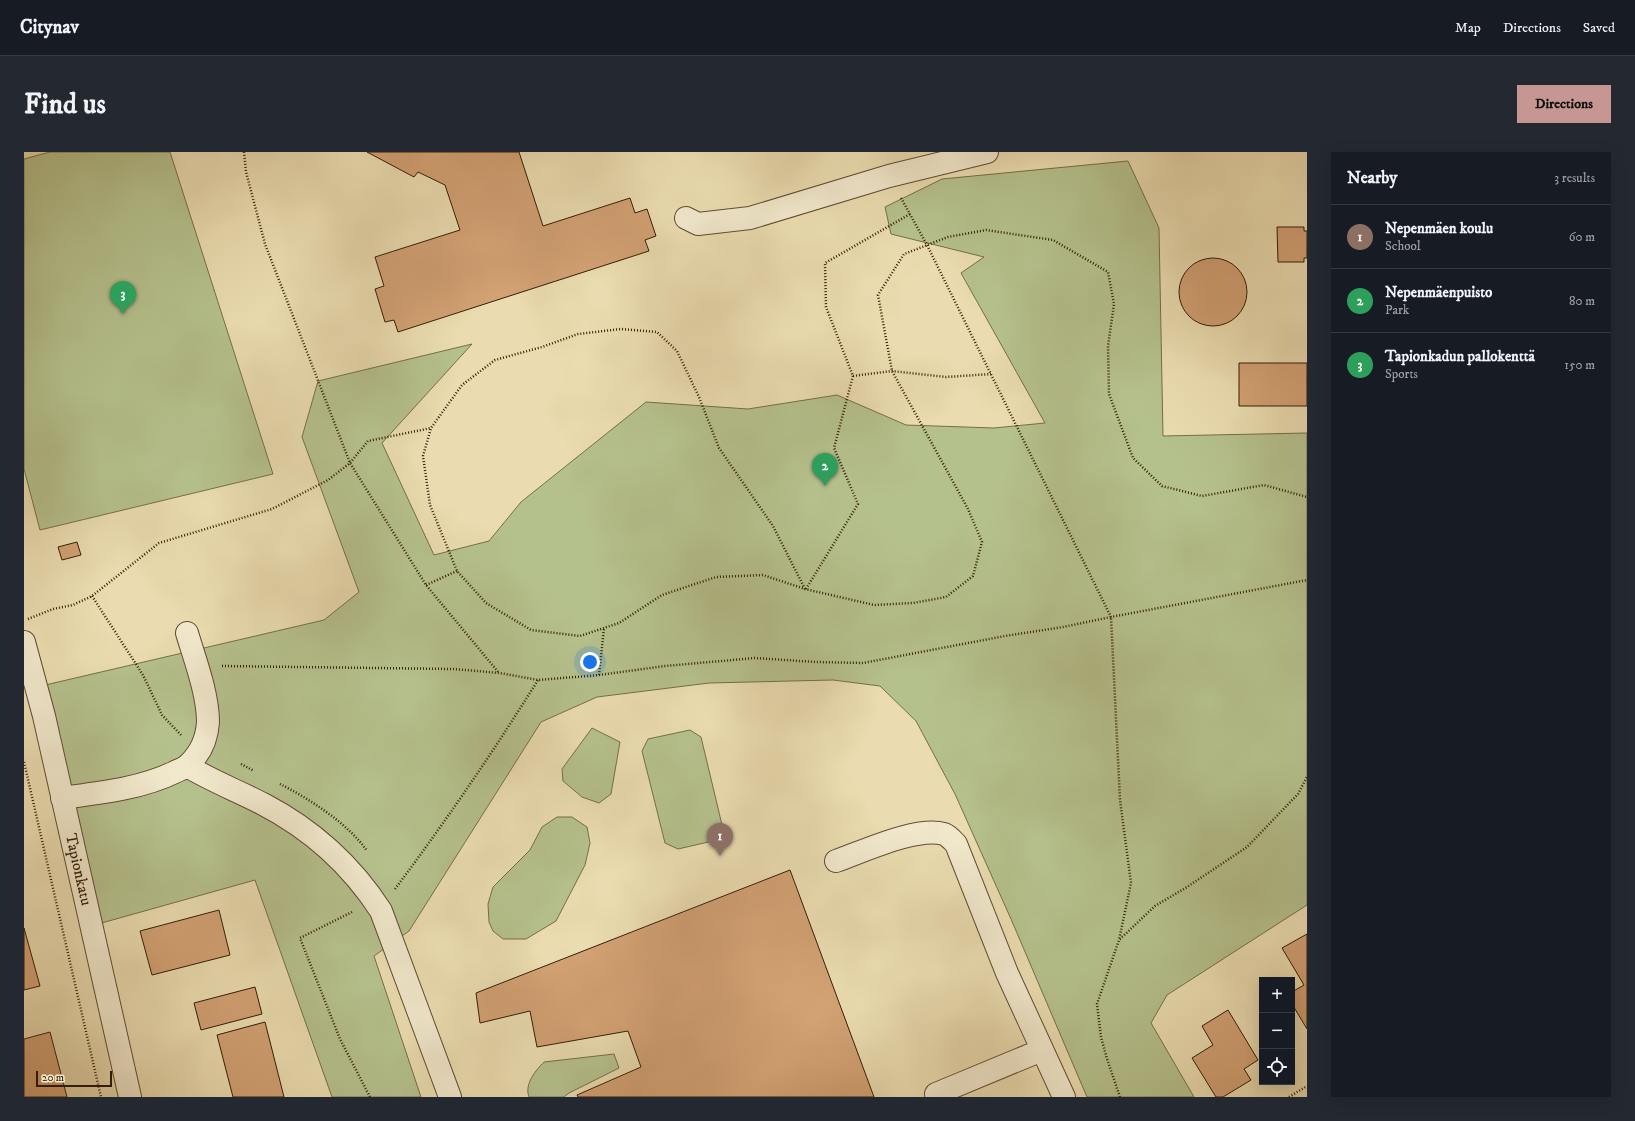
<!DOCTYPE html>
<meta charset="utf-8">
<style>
body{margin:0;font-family:"IM FELL DW Pica",serif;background:#242831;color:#f1f3f6}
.controls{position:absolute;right:12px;bottom:12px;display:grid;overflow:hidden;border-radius:0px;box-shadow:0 4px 16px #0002}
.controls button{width:36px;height:36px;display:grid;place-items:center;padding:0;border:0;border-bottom:1px solid #363941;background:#171b24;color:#f1f3f6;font:20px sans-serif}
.scale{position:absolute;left:12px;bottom:10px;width:76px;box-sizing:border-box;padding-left:4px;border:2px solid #331d05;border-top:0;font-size:11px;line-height:14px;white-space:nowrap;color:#331d05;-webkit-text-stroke:3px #f1e8cc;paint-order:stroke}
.you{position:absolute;left:566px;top:510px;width:14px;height:14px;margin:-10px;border:3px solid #fff;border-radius:50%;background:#1a73e8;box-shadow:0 0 0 6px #1a73e833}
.badge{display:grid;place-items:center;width:26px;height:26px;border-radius:50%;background:#c59692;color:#fff;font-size:13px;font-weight:700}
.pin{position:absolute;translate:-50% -33px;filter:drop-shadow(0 1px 2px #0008)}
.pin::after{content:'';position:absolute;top:21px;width:14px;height:12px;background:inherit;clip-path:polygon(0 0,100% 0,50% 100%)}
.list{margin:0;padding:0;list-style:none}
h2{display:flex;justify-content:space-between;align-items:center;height:52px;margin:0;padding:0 16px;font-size:17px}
h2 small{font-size:13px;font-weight:400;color:#9ea1a6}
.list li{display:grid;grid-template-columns:26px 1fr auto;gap:12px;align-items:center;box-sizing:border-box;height:64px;padding:0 16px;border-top:1px solid #363941}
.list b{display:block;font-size:15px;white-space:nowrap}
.list p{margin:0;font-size:13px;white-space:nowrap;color:#9ea1a6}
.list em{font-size:13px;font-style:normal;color:#9ea1a6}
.icon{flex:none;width:22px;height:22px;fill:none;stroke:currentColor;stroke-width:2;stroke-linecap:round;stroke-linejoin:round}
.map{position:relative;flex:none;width:1283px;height:945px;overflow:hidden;border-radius:0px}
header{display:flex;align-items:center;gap:24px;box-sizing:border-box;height:56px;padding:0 20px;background:#171b24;border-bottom:1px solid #363941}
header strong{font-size:19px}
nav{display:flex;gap:22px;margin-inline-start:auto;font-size:14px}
.intro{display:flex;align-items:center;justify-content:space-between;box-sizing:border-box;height:96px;padding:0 24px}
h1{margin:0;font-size:28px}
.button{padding:10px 18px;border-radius:0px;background:#c59692;color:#111;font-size:14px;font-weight:700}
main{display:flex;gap:24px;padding:0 24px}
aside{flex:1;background:#171b24;border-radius:0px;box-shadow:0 4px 16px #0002}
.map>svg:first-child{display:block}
.green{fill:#b5c18d;stroke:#746f49}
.building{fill:#d2a174;stroke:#331d05}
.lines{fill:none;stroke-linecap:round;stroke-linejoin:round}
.minor-casing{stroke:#614d30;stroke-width:24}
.path{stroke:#331d05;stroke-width:2.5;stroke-dasharray:1 2;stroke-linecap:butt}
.minor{stroke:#f1e8cc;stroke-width:22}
.labels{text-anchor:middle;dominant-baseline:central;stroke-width:3;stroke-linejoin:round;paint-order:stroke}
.street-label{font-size:16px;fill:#331d05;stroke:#f1e8cc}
</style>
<header>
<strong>Citynav</strong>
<nav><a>Map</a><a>Directions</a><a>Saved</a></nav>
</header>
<div class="intro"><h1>Find us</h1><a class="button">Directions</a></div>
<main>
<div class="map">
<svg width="1283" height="945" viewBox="0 0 1283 945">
<rect width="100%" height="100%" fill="#eadcb0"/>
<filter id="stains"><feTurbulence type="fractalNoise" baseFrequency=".005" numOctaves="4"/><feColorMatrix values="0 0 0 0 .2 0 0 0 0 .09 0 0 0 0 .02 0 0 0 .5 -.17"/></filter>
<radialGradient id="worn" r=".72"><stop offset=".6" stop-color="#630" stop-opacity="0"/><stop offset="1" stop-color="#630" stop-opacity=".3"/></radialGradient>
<!-- green -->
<path class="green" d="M26,0H146L249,322L16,378L0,317V7Z
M1104,9L1135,76L1139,284L1283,281V753L1143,843L1127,871L1170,945H1063L987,767L931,642L892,569L856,534L809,528L685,531L573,545L517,570L385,779L350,804L397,945H308L231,728L74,772L17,534L300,468L335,440L278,285L294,229L448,192L358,291L410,403L465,389L497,350L622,250L724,257L813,243L882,273L970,276L1021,271L937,121L960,105L867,82L861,55L918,27Z
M568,576L596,590L587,642L575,651L558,645L539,629L538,617Z
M666,578L677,585L699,677L693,688L654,697L641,691L618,599L624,587Z
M533,665H548L563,675L566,691L561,713L532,769L502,787H479L469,779L465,770L464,752L469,735L506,698L518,675Z
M590,902L595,916L545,941L540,945H505C500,932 512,918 520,910Z"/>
<!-- building -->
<path class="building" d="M343,0H495L519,74L606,46L611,61L623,57L632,84L621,88L625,99L374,180L370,168L361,170L351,137L360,134L351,105L436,78L421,33L394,20L390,25Z
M1253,75H1280V79H1283V106H1280V110H1254Z
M1155 140a34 34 0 1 1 68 0a34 34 0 1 1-68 0Z
M1215,211H1283V254H1215Z
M53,390L57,403L38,408L34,395Z
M766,718L850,945H554L553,943L617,915L604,879L513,895L506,859L456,871L452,841Z
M195,758L206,803L128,823L116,779Z
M0,776L16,834L0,838Z
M1283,782V877L1268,852V840L1280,833L1258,796Z
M231,835L238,862L177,878L170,851Z
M1204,858L1234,908L1220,917L1227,928L1199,945H1192L1168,906L1189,893L1178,874Z
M241,870L260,945H209L193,883Z
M26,880L43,945H0V887Z"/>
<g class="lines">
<!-- minor casing -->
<g class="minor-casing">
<g id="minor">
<path d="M662,66L674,72L726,66L865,24L963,0"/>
<path id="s1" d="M0,490L20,564L106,945"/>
<path d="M163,614C188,629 214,639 239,652C287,677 328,714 357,759L426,945"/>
<path d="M38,646C75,641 116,637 151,620C155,618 161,616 164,613C176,602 183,587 184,570C184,542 171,508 163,481"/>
<path d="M812,709C838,700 893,674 920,682C925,684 929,689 932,692L983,821L1040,945"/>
<path d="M912,942L1018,898"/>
</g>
</g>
<!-- path -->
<path class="path" d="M220,0L222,20L241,92L326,311L402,433L475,521
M877,46L903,93L1087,465L1283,428
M829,224L868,219L922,225L967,222
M402,433L433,419
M781,437L749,374L695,296L675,245L653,199L633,180L597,177L554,182L518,195L471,208L438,233L407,276L399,304L406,353L433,419L462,451L507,478L556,484L595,471L638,443L692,425L739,423L781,437L850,453L889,451L922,445L949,424L958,390L944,357L868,219L854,143L880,102L924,85L962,78L1029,88L1084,120L1090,152L1084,194L1085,242L1109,306L1138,334L1178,344L1240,333L1283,345
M782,437L834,352L810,296L829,224L802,155L801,111L886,62
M68,444L119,523L138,563L157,583
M4,467L29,457L49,453L68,444L135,391L248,357L304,328L326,311L344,289L407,276
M198,514L429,517L476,521L514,528L575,523L641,514L731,506L792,510L839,511L981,484L1039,475L1087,465L1096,648L1107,731L1095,788
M575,523L580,476
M0,610L77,945
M217,612L230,619
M256,632C284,646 325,672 343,699
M371,737C422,669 469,600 514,528
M328,760L276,786L316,887L346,945
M1096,945L1083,907L1077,885L1073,852L1095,788L1131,754L1163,735L1223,695L1274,642L1283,625
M1265,945L1283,934"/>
<!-- minor -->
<use href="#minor" class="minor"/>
</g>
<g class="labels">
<!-- street labels -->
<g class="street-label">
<text stroke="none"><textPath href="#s1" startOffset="234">Tapionkatu</textPath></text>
</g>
</g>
<rect width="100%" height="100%" filter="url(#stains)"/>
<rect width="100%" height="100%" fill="url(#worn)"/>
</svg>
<div class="controls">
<button>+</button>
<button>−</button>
<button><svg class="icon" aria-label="locate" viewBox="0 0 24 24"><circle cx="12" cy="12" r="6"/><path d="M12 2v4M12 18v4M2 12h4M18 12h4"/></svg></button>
</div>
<div class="scale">20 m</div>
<div class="you"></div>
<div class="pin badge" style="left:696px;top:704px;background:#8d6e63">1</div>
<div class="pin badge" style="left:801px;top:334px;background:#2e9e5b">2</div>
<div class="pin badge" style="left:99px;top:162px;background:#2e9e5b">3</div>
</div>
<aside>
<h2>Nearby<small>3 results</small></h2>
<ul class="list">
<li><span class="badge" style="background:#8d6e63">1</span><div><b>Nepenmäen koulu</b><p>School</p></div><em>60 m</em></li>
<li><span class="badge" style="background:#2e9e5b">2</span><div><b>Nepenmäenpuisto</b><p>Park</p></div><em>80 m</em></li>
<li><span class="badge" style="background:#2e9e5b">3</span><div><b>Tapionkadun pallokenttä</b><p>Sports</p></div><em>150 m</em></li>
</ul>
</aside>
</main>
